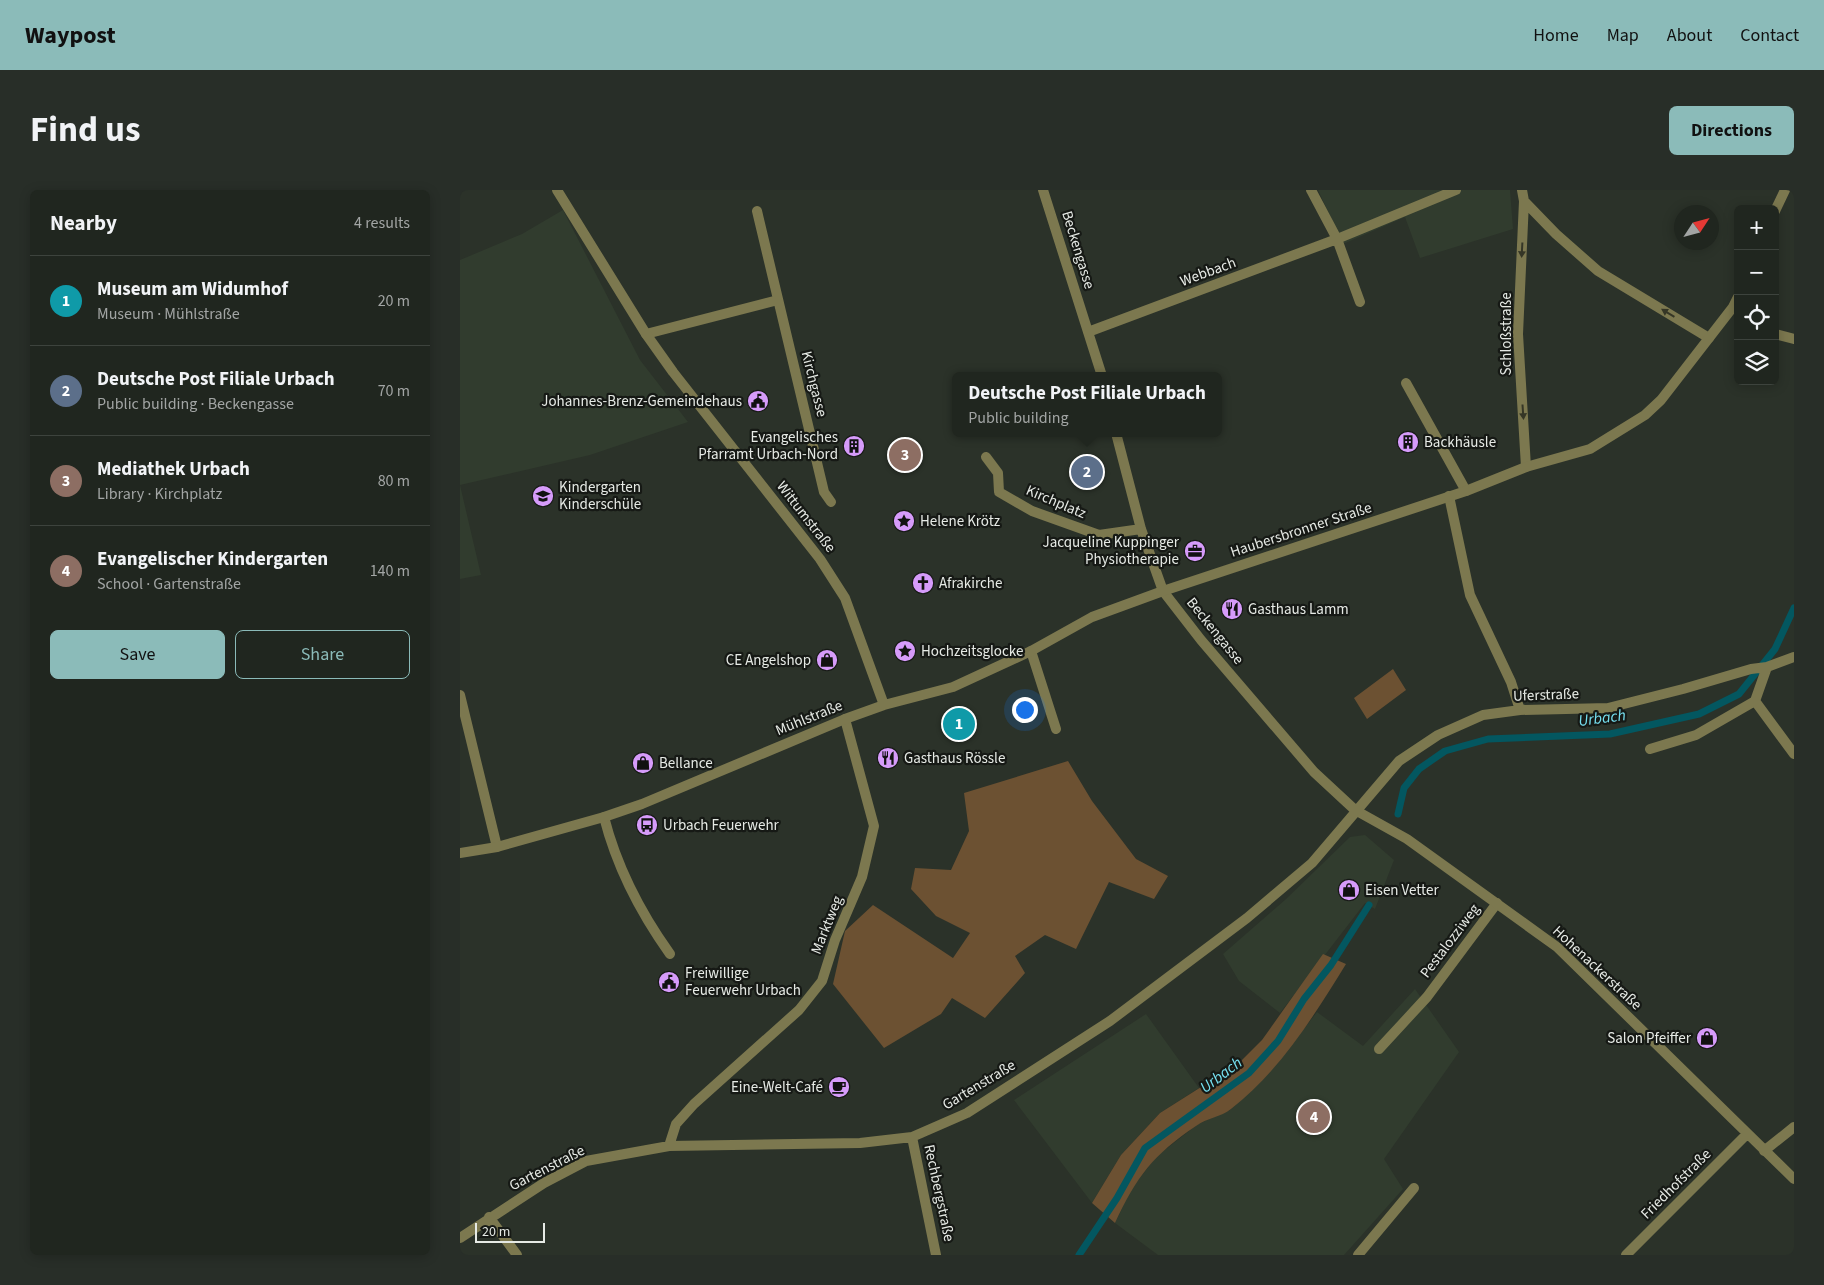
<!DOCTYPE html>
<meta charset="utf-8">
<style>
body{margin:0;font-family:"Source Sans 3",sans-serif;background:#282e28;color:#f1f3f6}
.controls{position:absolute;right:15px;top:15px;display:grid;overflow:hidden;border-radius:8px;box-shadow:0 2px 12px #0003}
.controls button{width:45px;height:45px;display:grid;place-items:center;padding:0;border:0;border-bottom:1px solid #3d433d;background:#20261f;color:#f1f3f6;font:25px sans-serif}
.compass{position:absolute;left:1214px;top:15px;width:45px;height:45px;border-radius:50%;background:#20261f;box-shadow:0 2px 12px #0003;rotate:54deg}
.scale{position:absolute;left:15px;bottom:12px;width:70px;box-sizing:border-box;padding-left:5px;border:2px solid #e6eae5;border-top:0;font-size:14px;line-height:18px;white-space:nowrap;color:#e6eae5;-webkit-text-stroke:4px #161915;paint-order:stroke}
.you{position:absolute;left:564px;top:519px;width:18px;height:18px;margin:-12px;border:4px solid #fff;border-radius:50%;background:#1a73e8;box-shadow:0 0 0 8px #1a73e833}
.badge{display:grid;place-items:center;width:32px;height:32px;border-radius:50%;background:#8bbbb9;color:#fff;font-size:16px;font-weight:700}
.pin{position:absolute;translate:-50% -50%;border:2px solid #fff;box-shadow:0 1px 5px #0006}
.popup{position:absolute;left:492px;top:182px;width:270px;height:65px;box-sizing:border-box;display:grid;place-content:center;border-radius:8px;background:#20261f;filter:drop-shadow(0 1px 4px #0005);font-size:16px;white-space:nowrap;color:#a2a5a4}
.popup b{font-size:19px;color:#f1f3f6}
.popup::after{content:'';position:absolute;left:50%;top:100%;margin-left:-10px;border:10px solid transparent;border-top-color:#20261f}
.list{margin:0;padding:0;list-style:none}
h2{display:flex;justify-content:space-between;align-items:center;height:65px;margin:0;padding:0 20px;font-size:21px}
h2 small{font-size:16px;font-weight:400;color:#a2a5a4}
.list li{display:grid;grid-template-columns:32px 1fr auto;gap:15px;align-items:center;box-sizing:border-box;height:90px;padding:0 20px;border-top:1px solid #3d433d}
.list b{display:block;font-size:19px;white-space:nowrap}
.list p{margin:0;font-size:16px;white-space:nowrap;color:#a2a5a4}
.list em{font-size:16px;font-style:normal;color:#a2a5a4}
.actions{display:flex;gap:10px;padding:15px 20px}
.actions a{flex:1;padding:11px 0;border:1px solid #8bbbb9;border-radius:8px;text-align:center;font-size:18px;color:#8bbbb9}
.actions .main{background:#8bbbb9;color:#111}
.icon{flex:none;width:28px;height:28px;fill:none;stroke:currentColor;stroke-width:2;stroke-linecap:round;stroke-linejoin:round}
.map{position:relative;flex:none;width:1334px;height:1065px;overflow:hidden;border-radius:8px}
header{display:flex;align-items:center;gap:30px;box-sizing:border-box;height:70px;padding:0 25px;background:#8bbbb9;color:#111}
header strong{font-size:24px}
nav{display:flex;gap:28px;margin-inline-start:auto;font-size:18px}
.intro{display:flex;align-items:center;justify-content:space-between;box-sizing:border-box;height:120px;padding:0 30px}
h1{margin:0;font-size:35px}
.button{padding:12px 22px;border-radius:8px;background:#8bbbb9;color:#111;font-size:18px;font-weight:700}
main{display:flex;gap:30px;padding:0 30px}
aside{flex:1;background:#20261f;border-radius:8px;box-shadow:0 2px 12px #0003}
.map>svg:first-child{display:block}
.built{fill:#313c2e}
.green{fill:#6c5132}
.lines{fill:none;stroke-linecap:round;stroke-linejoin:round}
.stream{stroke:#035760;stroke-width:7}
.service{stroke:#7c784f;stroke-width:10}
.minor{stroke:#7c784f;stroke-width:10}
.tertiary{stroke:#7c784f;stroke-width:10}
.oneway{fill:#353626}
.labels{text-anchor:middle;dominant-baseline:central;stroke-width:4.5;stroke-linejoin:round;paint-order:stroke}
.street-label{font-size:15px;fill:#e6eae5;stroke:#161915}
.poi-label{font-size:15px;fill:#e6eae5;stroke:#161915;text-anchor:start}
.water-label{font-size:16px;font-style:italic;fill:#76e0f0;stroke:#161915}
</style>
<header>
<strong>Waypost</strong>
<nav><a>Home</a><a>Map</a><a>About</a><a>Contact</a></nav>
</header>
<div class="intro"><h1>Find us</h1><a class="button">Directions</a></div>
<main>
<aside>
<h2>Nearby<small>4 results</small></h2>
<ul class="list">
<li><span class="badge" style="background:#0f9aa8">1</span><div><b>Museum am Widumhof</b><p>Museum · Mühlstraße</p></div><em>20 m</em></li>
<li><span class="badge" style="background:#5c6f8a">2</span><div><b>Deutsche Post Filiale Urbach</b><p>Public building · Beckengasse</p></div><em>70 m</em></li>
<li><span class="badge" style="background:#8d6e63">3</span><div><b>Mediathek Urbach</b><p>Library · Kirchplatz</p></div><em>80 m</em></li>
<li><span class="badge" style="background:#8d6e63">4</span><div><b>Evangelischer Kindergarten</b><p>School · Gartenstraße</p></div><em>140 m</em></li>
</ul>
<div class="actions"><a class="main">Save</a><a>Share</a></div>
</aside>
<div class="map">
<svg width="1334" height="1065" viewBox="0 0 1334 1065">
<rect width="100%" height="100%" fill="#2b3229"/>
<!-- built -->
<path class="built" d="M858,0H1050L1053,39L960,68L945,27L883,54Z
M103,20L180,170L228,232L130,265L0,295L21,385L0,389V70L62,44Z
M905,645L934,670L915,719L905,713L820,823L779,791L763,764L825,710L890,647Z
M955,799L999,862L924,969L943,999L884,1065H698L655,1033L671,999L697,966L738,934L770,920L815,876L857,822L903,856Z
M686,824L739,898L700,923L661,965L632,1013L554,910Z"/>
<!-- green -->
<path class="green" d="M933,479L946,500L907,529L894,508Z
M608,571L632,611L676,669L708,686L694,709L649,692L616,759L585,745L555,766L565,783L525,828L492,808L481,824L424,858L373,794L385,741L413,715L493,768L510,743L476,726L451,699L455,678L491,680L509,641L504,603Z
M863,764L886,774C854,826 819,882 771,919C761,927 747,928 736,936C693,965 677,986 655,1033L632,1013L661,965L700,923L779,873L802,850Z"/>
<g class="lines">
<!-- stream -->
<path class="stream" d="M938,624L944,598L959,579L985,561L1028,549L1150,544L1239,524L1279,504L1315,459L1334,418
M619,1065L657,1008L685,958L789,883L818,851L844,809L871,775L909,715"/>
<!-- service -->
<path class="service" d="M877,49L996,0
M571,461L596,539
M0,505L37,657
M144,627C157,678 180,722 210,764
M919,859L967,807L1037,713
M898,1065L954,998"/>
<!-- minor -->
<path class="minor" d="M583,0L642,186
M851,0L877,49L900,112
M1062,0L1064,11L1058,144L1066,277
M1064,11L1096,44L1138,81L1249,148
M297,21L364,302L371,312
M628,142L877,49
M186,144L318,110
M1315,144L1334,149
M946,193L1006,301
M656,243L681,339L703,401L741,450L854,582L895,620L947,649L1097,757L1334,989
M526,267L538,283L539,302L572,321L639,345L681,339
M989,306L1010,405L1051,492L1060,520
M1295,511L1334,564
M1190,559L1236,545L1295,511L1307,477
M452,947L476,1065
M209,956L216,934L234,914L339,820L362,791L375,750L402,687L414,636L385,529
M1304,961L1334,937
M29,1027L57,1065
M0,1048L84,993L126,971L209,956L400,953L452,947L507,923L650,831L787,728L852,673L939,571L978,545L1023,525L1060,520L1148,518L1223,499L1291,479L1307,477L1334,467
M1166,1065L1287,944"/>
<!-- tertiary -->
<path class="tertiary" d="M97,0L186,144L213,182L360,369L385,408L424,515
M1315,21L1325,0
M0,663L37,657L144,627L182,614L385,529L424,515L493,497L571,461L632,427L703,401L1006,301L1066,277L1130,259L1185,225L1201,210L1273,117L1278,107"/>
</g>
<!-- one-way arrows -->
<defs><path id="oneway-solid" d="M-6-.8H1V-3.2L6.5 0L1 3.2V.8H-6Z" transform="scale(1.25)"/></defs>
<g class="oneway">
<use href="#oneway-solid" transform="translate(1062 60) rotate(93)"/>
<use href="#oneway-solid" transform="translate(1208 123) rotate(-149)"/>
<use href="#oneway-solid" transform="translate(1063 222) rotate(86)"/>
</g>
<!-- icons -->
<defs>
<g id="civic-disc" transform="scale(1.125)"><circle r="9.5" fill="#d69bfa" stroke="#161915"/><path d="M-.6-6.5H3V-4.5H.6V-3L4-1V1h2V6H-6V1h2V-1L-.6-3ZM-1.2 2.5V6h2.4V2.5Z" fill="#111"/></g>
<g id="building-disc" transform="scale(1.125)"><circle r="9.5" fill="#d69bfa" stroke="#161915"/><path d="M-4-6H4V6H1V3H-1V6H-4ZM-2.5-4.3h1.7v1.8h-1.7ZM.8-4.3h1.7v1.8H.8ZM-2.5-1h1.7V.8h-1.7ZM.8-1h1.7V.8H.8Z" fill="#111"/></g>
<g id="school-disc" transform="scale(1.125)"><circle r="9.5" fill="#d69bfa" stroke="#161915"/><path d="M0-5L7-2L0 1L-7-2ZM-4 1L0 2.5L4 1V4Q0 6-4 4Z" fill="#111"/></g>
<g id="sight-disc" transform="scale(1.125)"><circle r="9.5" fill="#d69bfa" stroke="#161915"/><path d="M0-6L1.8-2.2L6-1.7L2.9 1.2L3.7 5.4L0 3.3L-3.7 5.4L-2.9 1.2L-6-1.7L-1.8-2.2Z" fill="#111"/></g>
<g id="office-disc" transform="scale(1.125)"><circle r="9.5" fill="#d69bfa" stroke="#161915"/><path d="M-6-3h4V-5.5h4V-3h4V5H-6ZM-1-4.5V-3h2v-1.5ZM-6 0V1H6V0Z" fill="#111"/></g>
<g id="church-disc" transform="scale(1.125)"><circle r="9.5" fill="#d69bfa" stroke="#161915"/><path d="M-1.2-6h2.4v3.5h3.3v2.4h-3.3V6h-2.4V-.1h-3.3v-2.4h3.3Z" fill="#111"/></g>
<g id="restaurant-disc" transform="scale(1.125)"><circle r="9.5" fill="#d69bfa" stroke="#161915"/><path d="M-5-6h1v4h1v-4h1v4h1v-4h1v5L-1.5 .5V6h-2V.5L-5-1ZM5-6V6H3V1.5H1.5Q1.5-4 5-6Z" fill="#111"/></g>
<g id="shop-disc" transform="scale(1.125)"><circle r="9.5" fill="#d69bfa" stroke="#161915"/><path d="M-5-2.5h2.3a2.7 3.5 0 0 1 5.4 0H5L5.5 6h-11ZM-1.5-2.5h3a1.5 2.3 0 0 0-3 0Z" fill="#111"/></g>
<g id="bus-disc" transform="scale(1.125)"><circle r="9.5" fill="#d69bfa" stroke="#161915"/><path d="M-5-6H5V4H4V6H2V4H-2V6H-4V4H-5ZM-3.5-4V0h7V-4ZM-3.5 1.2v1.5H-2V1.2ZM2 1.2v1.5H3.5V1.2Z" fill="#111"/></g>
<g id="cafe-disc" transform="scale(1.125)"><circle r="9.5" fill="#d69bfa" stroke="#161915"/><path d="M-5.5-4.5H6V0H3Q3 3.5 0 3.5H-2.5Q-5.5 3.5-5.5 0ZM3-3.2v2h1.7v-2ZM-6 4.5H4V6H-6Z" fill="#111"/></g>
</defs>
<g fill-rule="evenodd">
<use href="#civic-disc" x="298" y="211"/>
<use href="#building-disc" x="948" y="252"/>
<use href="#building-disc" x="394" y="256"/>
<use href="#school-disc" x="83" y="306"/>
<use href="#sight-disc" x="444" y="331"/>
<use href="#office-disc" x="735" y="361"/>
<use href="#church-disc" x="463" y="393"/>
<use href="#restaurant-disc" x="772" y="419"/>
<use href="#sight-disc" x="445" y="461"/>
<use href="#shop-disc" x="367" y="470"/>
<use href="#restaurant-disc" x="428" y="568"/>
<use href="#shop-disc" x="183" y="573"/>
<use href="#bus-disc" x="187" y="635"/>
<use href="#shop-disc" x="889" y="700"/>
<use href="#civic-disc" x="209" y="792"/>
<use href="#shop-disc" x="1247" y="848"/>
<use href="#cafe-disc" x="379" y="897"/>
</g>
<g class="labels">
<!-- street labels -->
<g class="street-label">
<text transform="translate(618 60) rotate(73)">Beckengasse</text>
<text transform="translate(748 82) rotate(-20)">Webbach</text>
<text transform="translate(1046 144) rotate(-90)">Schloßstraße</text>
<text transform="translate(354 194) rotate(76)">Kirchgasse</text>
<text transform="translate(596 312) rotate(23)">Kirchplatz</text>
<text transform="translate(346 327) rotate(52)">Wittumstraße</text>
<text transform="translate(841 340) rotate(-18)">Haubersbronner Straße</text>
<text transform="translate(755 441) rotate(51)">Beckengasse</text>
<text transform="translate(1086 505) rotate(-2)">Uferstraße</text>
<text transform="translate(349 528) rotate(-22)">Mühlstraße</text>
<text transform="translate(367 735) rotate(-68)">Marktweg</text>
<text transform="translate(990 751) rotate(-53)">Pestalozziweg</text>
<text transform="translate(1137 778) rotate(43)">Hohenackerstraße</text>
<text transform="translate(519 895) rotate(-31)">Gartenstraße</text>
<text transform="translate(87 978) rotate(-27)">Gartenstraße</text>
<text transform="translate(1216 994) rotate(-45)">Friedhofstraße</text>
<text transform="translate(479 1003) rotate(78)">Rechbergstraße</text>
</g>
<!-- poi labels -->
<g class="poi-label">
<text x="282" y="211" text-anchor="end">Johannes-Brenz-Gemeindehaus</text>
<text x="378" y="247" text-anchor="end">Evangelisches<tspan x="378" dy="17">Pfarramt Urbach-Nord</tspan></text>
<text x="964" y="252">Backhäusle</text>
<text x="99" y="297">Kindergarten<tspan x="99" dy="17">Kinderschüle</tspan></text>
<text x="460" y="331">Helene Krötz</text>
<text x="719" y="352" text-anchor="end">Jacqueline Kuppinger<tspan x="719" dy="17">Physiotherapie</tspan></text>
<text x="479" y="393">Afrakirche</text>
<text x="788" y="419">Gasthaus Lamm</text>
<text x="461" y="461">Hochzeitsglocke</text>
<text x="351" y="470" text-anchor="end">CE Angelshop</text>
<text x="444" y="568">Gasthaus Rössle</text>
<text x="199" y="573">Bellance</text>
<text x="203" y="635">Urbach Feuerwehr</text>
<text x="905" y="700">Eisen Vetter</text>
<text x="225" y="783">Freiwillige<tspan x="225" dy="17">Feuerwehr Urbach</tspan></text>
<text x="1231" y="848" text-anchor="end">Salon Pfeiffer</text>
<text x="363" y="897" text-anchor="end">Eine-Welt-Café</text>
</g>
<!-- water labels -->
<g class="water-label">
<text transform="translate(1142 528) rotate(-7)">Urbach</text>
<text transform="translate(761 885) rotate(-37)">Urbach</text>
</g>
</g>
</svg>
<div class="controls">
<button>+</button>
<button>−</button>
<button><svg class="icon" aria-label="locate" viewBox="0 0 24 24"><circle cx="12" cy="12" r="6"/><path d="M12 2v4M12 18v4M2 12h4M18 12h4"/></svg></button>
<button><svg class="icon" aria-label="layers" viewBox="0 0 24 24"><path d="M12 4l9 5-9 5-9-5zM3 14l9 5 9-5"/></svg></button>
</div>
<svg class="compass" viewBox="-18 -18 36 36"><path d="M0-13l5 13h-10z" fill="#e53935"/><path d="M0 13l5-13h-10z" fill="#a2a5a4"/></svg>
<div class="scale">20 m</div>
<div class="you"></div>
<div class="pin badge" style="left:499px;top:534px;background:#0f9aa8">1</div>
<div class="pin badge" style="left:627px;top:282px;background:#5c6f8a">2</div>
<div class="popup"><b>Deutsche Post Filiale Urbach</b>Public building</div>
<div class="pin badge" style="left:445px;top:265px;background:#8d6e63">3</div>
<div class="pin badge" style="left:854px;top:927px;background:#8d6e63">4</div>
</div>
</main>
